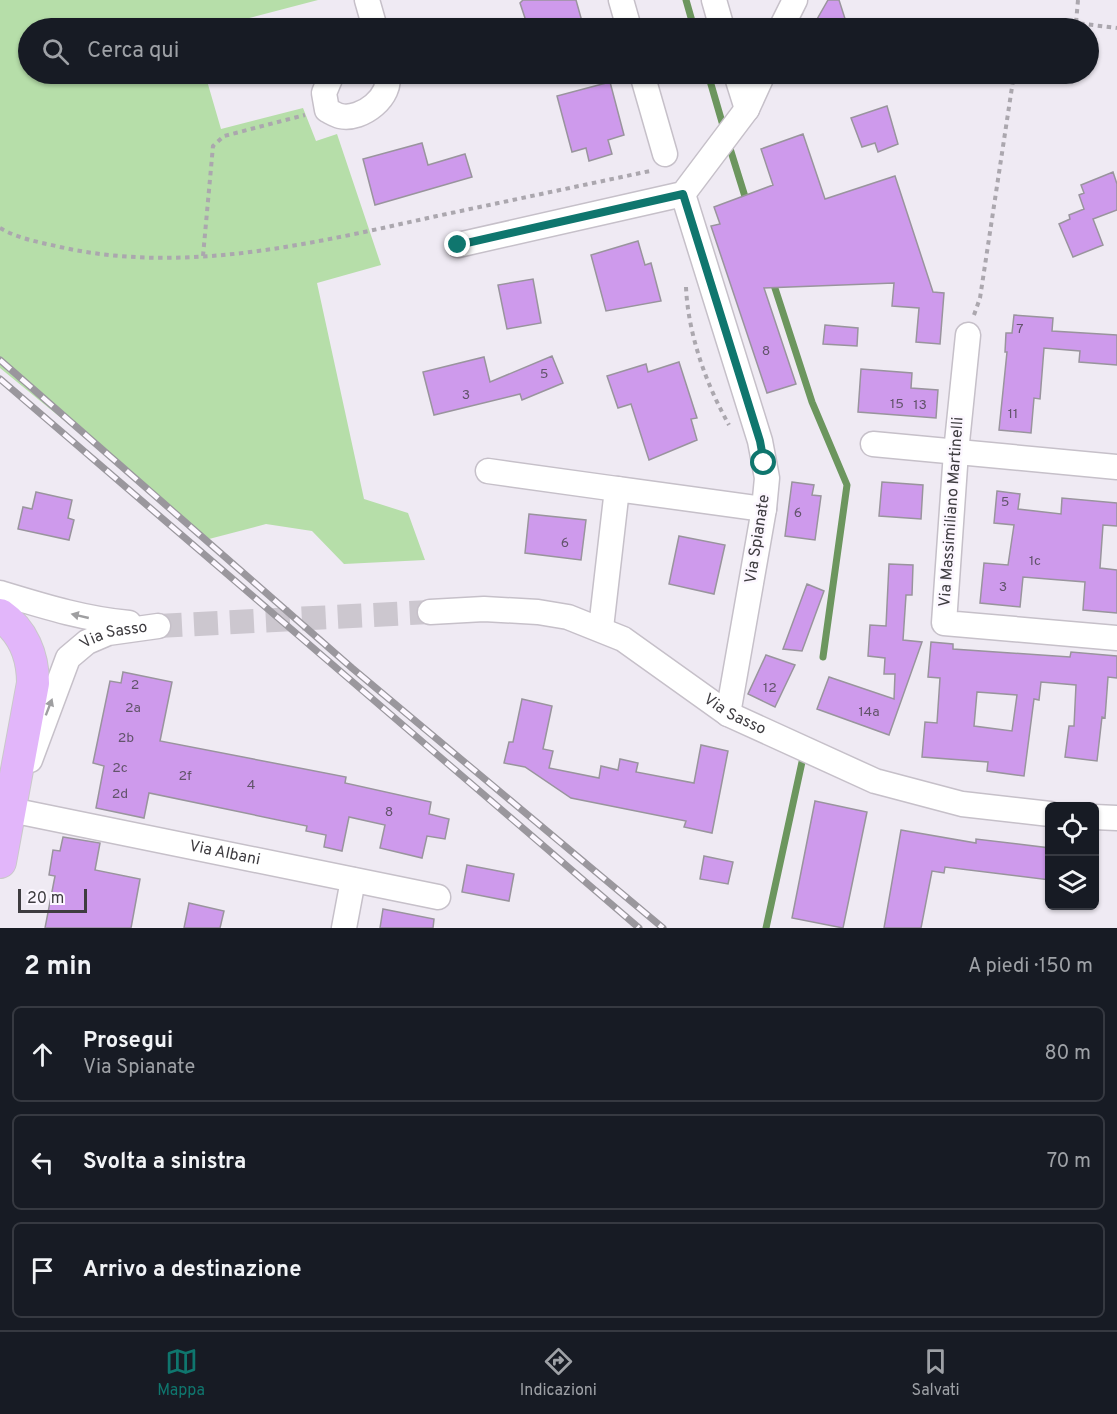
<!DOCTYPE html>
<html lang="it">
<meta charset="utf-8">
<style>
body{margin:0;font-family:Overpass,sans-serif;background:#242831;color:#f1f3f6}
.controls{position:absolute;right:18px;bottom:18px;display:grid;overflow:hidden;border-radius:9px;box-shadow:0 2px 4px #0004}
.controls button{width:54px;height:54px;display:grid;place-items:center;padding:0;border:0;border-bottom:2px solid #363941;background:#171b24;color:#f1f3f6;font:30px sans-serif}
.scale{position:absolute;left:18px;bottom:15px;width:69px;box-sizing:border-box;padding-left:6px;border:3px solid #3e3c40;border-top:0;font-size:16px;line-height:21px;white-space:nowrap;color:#3e3c40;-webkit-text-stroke:4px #fcf7ff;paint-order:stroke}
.stop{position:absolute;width:18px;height:18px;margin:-14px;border:4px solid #0f766e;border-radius:50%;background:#fff}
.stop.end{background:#0f766e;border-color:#fff;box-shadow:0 2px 6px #0008}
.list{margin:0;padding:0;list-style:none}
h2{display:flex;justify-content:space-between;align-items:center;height:78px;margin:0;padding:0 24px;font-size:26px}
h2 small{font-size:20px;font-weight:400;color:#9ea1a6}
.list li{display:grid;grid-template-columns:39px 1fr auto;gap:18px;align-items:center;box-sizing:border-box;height:96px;margin:0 12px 12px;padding:0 12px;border:2px solid #363941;border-radius:9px}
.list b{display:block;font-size:22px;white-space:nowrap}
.list p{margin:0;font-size:20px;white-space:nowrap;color:#9ea1a6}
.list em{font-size:20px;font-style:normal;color:#9ea1a6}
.icon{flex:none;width:33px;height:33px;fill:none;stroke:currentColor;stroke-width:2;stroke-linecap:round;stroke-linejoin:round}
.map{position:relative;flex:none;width:1117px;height:928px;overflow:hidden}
.search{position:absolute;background:#171b24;box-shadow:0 2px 4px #0004;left:18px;right:18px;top:18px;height:66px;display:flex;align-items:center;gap:15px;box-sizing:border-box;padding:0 21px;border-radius:33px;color:#9ea1a6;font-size:22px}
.sheet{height:402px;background:#171b24}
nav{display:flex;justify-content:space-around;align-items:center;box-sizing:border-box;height:84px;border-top:2px solid #363941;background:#171b24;font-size:16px;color:#9ea1a6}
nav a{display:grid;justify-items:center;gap:3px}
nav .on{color:#0f766e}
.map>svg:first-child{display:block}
.green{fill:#b6dea9}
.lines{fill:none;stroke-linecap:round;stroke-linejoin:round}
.stream{stroke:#6c965e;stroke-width:7}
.building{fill:#ce9aec;stroke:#99949d;stroke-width:1.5;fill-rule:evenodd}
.minor-tunnel{stroke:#ccc7cf;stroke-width:24;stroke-dasharray:24 12;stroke-linecap:butt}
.minor-casing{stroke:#c6c0c9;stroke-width:27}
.major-casing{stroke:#c9c8ca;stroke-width:34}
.path{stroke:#aba7ae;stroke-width:4;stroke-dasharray:4.5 4.5;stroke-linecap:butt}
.minor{stroke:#fff;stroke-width:24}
.major{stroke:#e2b6fa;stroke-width:32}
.rail-casing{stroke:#9a979d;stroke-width:7}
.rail{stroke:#fcf7ff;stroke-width:4.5;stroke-dasharray:14;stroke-linecap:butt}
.oneway{fill:#9e9ea0}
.route{stroke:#0f766e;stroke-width:8}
.labels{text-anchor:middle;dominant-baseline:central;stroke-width:5;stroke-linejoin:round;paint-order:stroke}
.number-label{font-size:14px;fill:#62546b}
.street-label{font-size:16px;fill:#3e3c40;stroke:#fcf7ff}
</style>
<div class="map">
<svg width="1117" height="928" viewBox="0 0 1117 928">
<rect width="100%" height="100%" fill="#efeaf3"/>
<!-- green -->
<path class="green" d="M0,0H318L211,28H28V74H205L221,129L303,108L316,141L337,134L381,265L317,283L364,499L408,513L425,560L344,564L312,531L266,524L209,539L0,368Z"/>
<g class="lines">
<!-- stream -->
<path class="stream" d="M686,0L694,28
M708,74L724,129
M728,142L747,203
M772,279L812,402L847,485L823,657
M766,928L802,762"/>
</g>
<!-- building -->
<path class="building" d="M523,0H576L583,25L572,28H533L530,20L526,21L520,3Z
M828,0H839L848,28H812Z
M610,82L624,135L608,140L612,154L589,161L586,148L572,152L557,96Z
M887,106L898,144L878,152L875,143L862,147L851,118Z
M803,134L825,199L895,176L933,292L944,293L940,344L916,342L919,308L892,306L894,283L764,288L796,384L767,393L711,226L720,224L714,207L773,185L761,149Z
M422,143L428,165L465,154L472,177L375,205L363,159Z
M1113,172L1117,184V210L1093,219L1103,245L1073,257L1059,224L1070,219L1069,215L1084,209L1079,195L1084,193L1081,185Z
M638,241L645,265L651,263L661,301L606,311L591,255Z
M533,279L541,323L507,329L498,285Z
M1014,315L1053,318L1052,331L1117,335V365L1079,362L1080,351L1044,348L1040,399L1034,398L1031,433L999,430L1007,352H1005L1006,333H1012Z
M825,325L858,328L857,346L823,344Z
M552,356L563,383L522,400L520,394L434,415L423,372L484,357L490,382Z
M679,362L697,418L691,419L697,440L649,460L631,404L618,408L607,376L646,364L648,372Z
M861,369L912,373L911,388L938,390L936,418L858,412Z
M792,482L814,485L812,495L821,496L815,540L785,536Z
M882,482L923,485L921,519L879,516Z
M997,491L1020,494L1018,509L1061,514L1062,498L1117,503V526L1103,525L1100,568L1117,570V613L1083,610L1085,582L1023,577L1020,607L980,603L984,563L1008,565L1014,525L994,523Z
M36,492L72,500L68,518L74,520L69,540L18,529L23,507L32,509Z
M529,514L586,520L581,560L525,553Z
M679,536L725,545L714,594L669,584Z
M889,564L913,565L912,595H906L903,640L922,642L889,735L817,709L829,677L894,699L895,674H884L885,658L868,656L870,625L886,626Z
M807,584L824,591L802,651L783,649Z
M931,642L953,644V649L1070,657L1071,652L1117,656V678L1108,677L1105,718L1102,717L1097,761L1065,757L1069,726H1074L1076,685L1041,682L1039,700L1034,699L1024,776L987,771L988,762L922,757L925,722L937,723L940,678L928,677ZM977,692L1017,695L1012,731L974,726Z
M766,655L795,665L775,707L748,694Z
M123,672L172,682L160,741L346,777L345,783L431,802L429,814L449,819L445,839L427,836L422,858L380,848L385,825L349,817L342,851L324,847L326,835L306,831L307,826L149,793L144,818L96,808L104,766L93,763L110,681L121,683Z
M522,699L552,706L543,749L553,751L549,768L599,778L601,766L618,770L620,759L638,763L636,772L694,783L701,745L728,751L712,833L684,827L686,821L571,798L525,767L504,763L509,742H513Z
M815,801L867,812L843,928L792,918Z
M901,830L976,843V839L1050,848V880L945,867L944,873L932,871L921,928H884Z
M63,837L100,843L95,870L140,879L131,928H45L55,876L49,875L53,850L60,851Z
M704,856L733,862L728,884L700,879Z
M467,865L514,874L509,901L462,892Z
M189,903L224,911L220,928H184Z
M383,909L434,919L433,928H380Z"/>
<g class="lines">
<!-- minor-tunnel -->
<path class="minor-tunnel" d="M158,626L430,612"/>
<!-- minor casing -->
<g class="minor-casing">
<g id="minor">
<path d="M367,0L375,28"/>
<path d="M621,0L629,28"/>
<path d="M714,0L722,28"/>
<path d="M781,28L795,0"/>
<path d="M332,74L324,93L327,110C331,112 336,115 340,116C362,121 393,96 387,74"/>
<path d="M642,74L665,154"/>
<path d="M736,74L747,109"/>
<path d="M683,194L760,441L767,478L764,509L728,714"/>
<path d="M458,245L683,194L747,109L763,74"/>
<path d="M968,335L956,452L944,623L1117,638"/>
<path d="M873,444L1117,467"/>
<path d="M488,471L617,489"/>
<path d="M0,593C43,606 84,619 129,623"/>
<path id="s1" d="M430,612L484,609L538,612L568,617L623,639L728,714L875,781L962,804L1050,814"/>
<path d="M601,628L617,489L764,509"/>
<path id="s2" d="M30,760L68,658L87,642L108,633L158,626"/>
<path id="s3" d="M11,810L438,897"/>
<path d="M1094,817L1117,818"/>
<path d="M344,928L353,880"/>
</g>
</g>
<!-- major casing -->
<g class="major-casing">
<path id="major" d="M0,615C23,631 33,656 33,683L0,862"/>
</g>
<!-- path -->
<path class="path" d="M1078,0L1076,23L1117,28
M1047,28L1059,24L1076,23
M0,228C19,239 39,242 60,247C186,275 314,243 437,216C508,201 579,186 650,171
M203,256L213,146L224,136L305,115
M686,287C688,334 706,384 729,425
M974,315L980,298L1014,74"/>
<!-- minor -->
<use href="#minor" class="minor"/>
<!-- major -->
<use href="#major" class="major"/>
<!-- rail casing -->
<g class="rail-casing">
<path id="rail" d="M0,360L352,668L663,928
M0,379L639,928"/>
</g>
<!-- rail -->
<use href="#rail" class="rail"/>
</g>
<!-- one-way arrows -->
<defs><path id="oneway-solid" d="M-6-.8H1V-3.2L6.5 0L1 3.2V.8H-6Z" transform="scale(1.5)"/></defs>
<g class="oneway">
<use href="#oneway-solid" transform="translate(80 616) rotate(-167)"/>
<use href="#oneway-solid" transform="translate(49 707) rotate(-69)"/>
</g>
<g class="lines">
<!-- route -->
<path class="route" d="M458,245L683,194L760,441L764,463"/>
</g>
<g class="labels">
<!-- number labels -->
<g class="number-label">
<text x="1020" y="329">7</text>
<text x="766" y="351">8</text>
<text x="544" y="374">5</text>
<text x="466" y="395">3</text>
<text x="897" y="404">15</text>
<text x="920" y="405">13</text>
<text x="1013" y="414">11</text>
<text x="1005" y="502">5</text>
<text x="798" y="513">6</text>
<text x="565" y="543">6</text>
<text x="1035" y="561">1c</text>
<text x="1003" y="587">3</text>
<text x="135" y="685">2</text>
<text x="770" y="688">12</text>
<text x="133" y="708">2a</text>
<text x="869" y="712">14a</text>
<text x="126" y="738">2b</text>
<text x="120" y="768">2c</text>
<text x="185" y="776">2f</text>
<text x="251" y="785">4</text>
<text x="120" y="794">2d</text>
<text x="389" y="812">8</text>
</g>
<!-- street labels -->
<g class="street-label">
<text transform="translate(952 512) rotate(-86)">Via Massimiliano Martinelli</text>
<text transform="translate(758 539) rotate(-81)">Via Spianate</text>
<text stroke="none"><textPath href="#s2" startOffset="162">Via Sasso</textPath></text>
<text stroke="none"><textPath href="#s1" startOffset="333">Via Sasso</textPath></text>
<text stroke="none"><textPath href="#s3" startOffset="218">Via Albani</textPath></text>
</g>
</g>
</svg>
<div class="controls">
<button><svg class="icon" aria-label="locate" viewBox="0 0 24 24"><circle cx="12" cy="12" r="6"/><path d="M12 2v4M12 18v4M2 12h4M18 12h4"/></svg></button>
<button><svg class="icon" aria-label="layers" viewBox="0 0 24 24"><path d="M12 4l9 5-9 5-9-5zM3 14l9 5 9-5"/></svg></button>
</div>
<div class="scale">20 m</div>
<div class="stop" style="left:764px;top:463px"></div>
<div class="stop end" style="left:458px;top:245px"></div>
<div class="search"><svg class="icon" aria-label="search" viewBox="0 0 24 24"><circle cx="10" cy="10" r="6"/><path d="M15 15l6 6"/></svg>Cerca qui</div>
</div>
<section class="sheet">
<h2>2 min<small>A piedi · 150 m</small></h2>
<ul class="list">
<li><svg class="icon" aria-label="ahead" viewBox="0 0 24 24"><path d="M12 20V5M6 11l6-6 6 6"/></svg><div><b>Prosegui</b><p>Via Spianate</p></div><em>80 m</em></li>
<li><svg class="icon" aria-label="left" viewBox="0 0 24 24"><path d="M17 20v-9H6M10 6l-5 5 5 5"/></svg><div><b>Svolta a sinistra</b></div><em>70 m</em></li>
<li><svg class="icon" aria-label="arrive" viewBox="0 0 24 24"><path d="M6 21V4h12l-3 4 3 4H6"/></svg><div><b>Arrivo a destinazione</b></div></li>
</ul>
</section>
<nav>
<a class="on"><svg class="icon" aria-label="map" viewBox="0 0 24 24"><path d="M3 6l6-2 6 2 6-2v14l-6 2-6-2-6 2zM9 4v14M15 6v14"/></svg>Mappa</a>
<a><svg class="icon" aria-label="directions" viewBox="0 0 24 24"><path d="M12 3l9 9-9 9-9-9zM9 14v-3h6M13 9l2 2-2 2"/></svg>Indicazioni</a>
<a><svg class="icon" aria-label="saved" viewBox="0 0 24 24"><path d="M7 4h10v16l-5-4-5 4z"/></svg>Salvati</a>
</nav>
